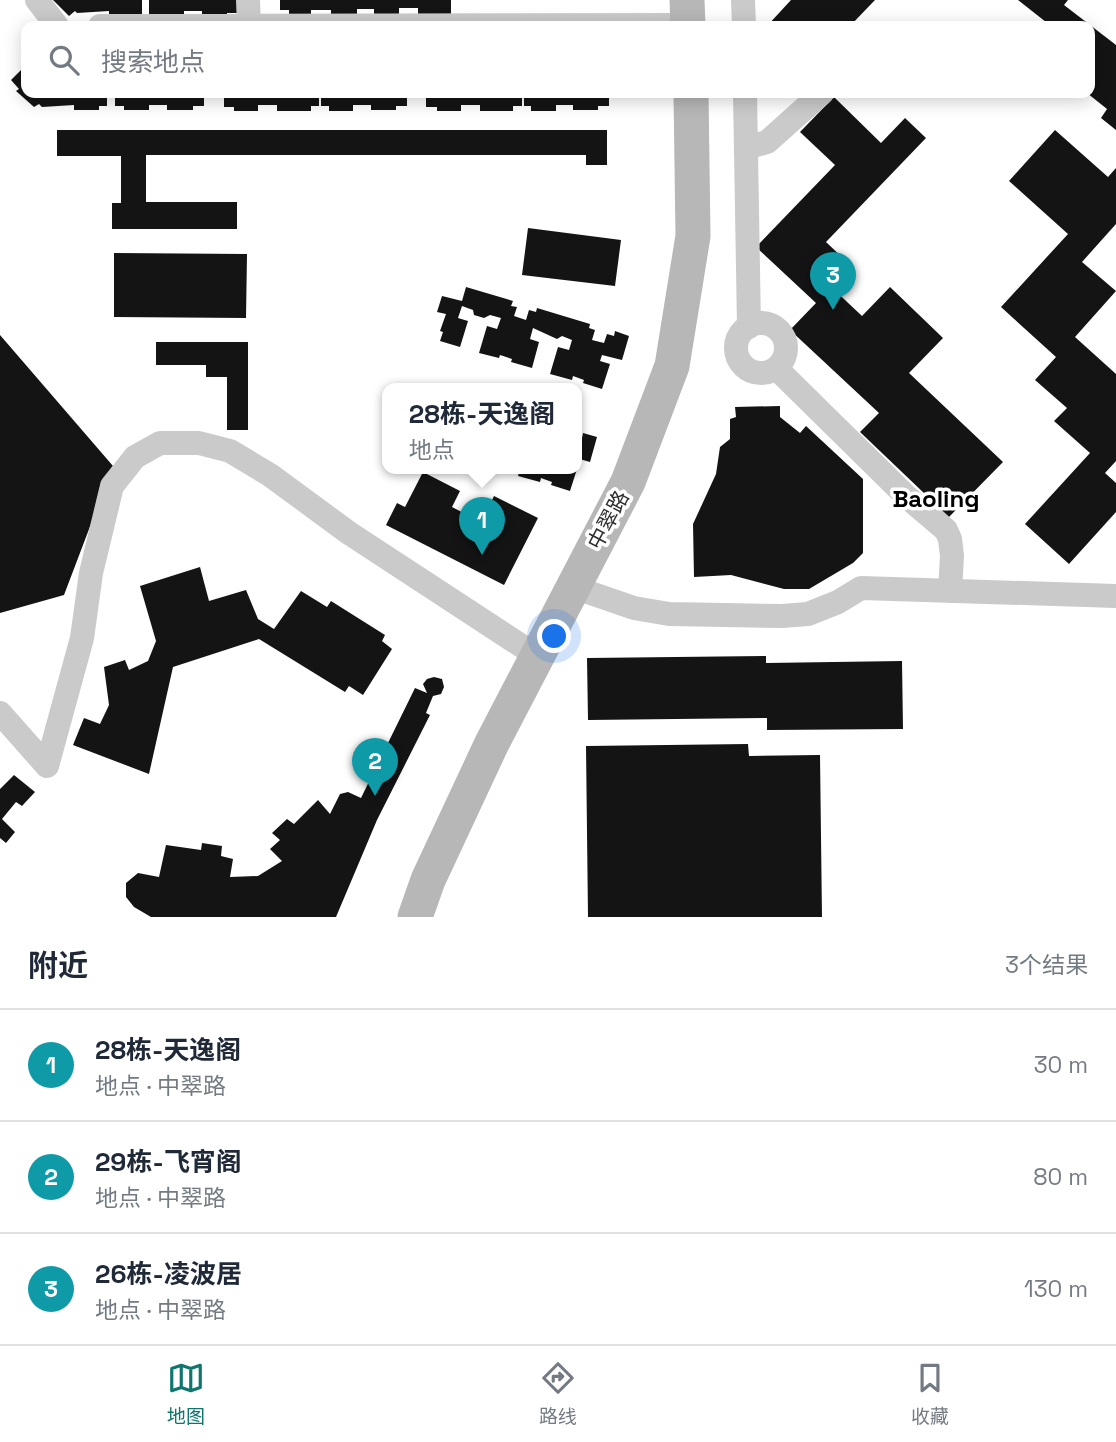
<!DOCTYPE html>
<html lang="zh">
<meta charset="utf-8">
<style>
body{margin:0;font-family:"Space Grotesk","Noto Sans SC",sans-serif;background:#f2f2f3;color:#1f2937}
.you{position:absolute;left:555px;top:637px;width:24px;height:24px;margin:-18px;border:5px solid #fff;border-radius:50%;background:#1a73e8;box-shadow:0 0 0 10px #1a73e833}
.badge{display:grid;place-items:center;width:46px;height:46px;border-radius:50%;background:#0f766e;color:#fff;font-size:23px;font-weight:700}
.pin{position:absolute;translate:-50% -58px;filter:drop-shadow(0 2px 4px #0008)}
.pin::after{content:'';position:absolute;top:37px;width:24px;height:21px;background:inherit;clip-path:polygon(0 0,100% 0,50% 100%)}
.popup{position:absolute;left:382px;top:383px;width:200px;height:91px;box-sizing:border-box;display:grid;place-content:center;border-radius:14px;background:#fff;filter:drop-shadow(0 2px 5px #0005);font-size:23px;white-space:nowrap;color:#747a83}
.popup b{font-size:26px;color:#1f2937}
.popup::after{content:'';position:absolute;left:50%;top:100%;margin-left:-14px;border:14px solid transparent;border-top-color:#fff}
.list{margin:0;padding:0;list-style:none}
h2{display:flex;justify-content:space-between;align-items:center;height:91px;margin:0;padding:0 28px;font-size:30px}
h2 small{font-size:23px;font-weight:400;color:#747a83}
.list li{display:grid;grid-template-columns:46px 1fr auto;gap:21px;align-items:center;box-sizing:border-box;height:112px;padding:0 28px;border-top:2px solid #e0e1e3}
.list b{display:block;font-size:26px;white-space:nowrap}
.list p{margin:0;font-size:23px;white-space:nowrap;color:#747a83}
.list em{font-size:23px;font-style:normal;color:#747a83}
.icon{flex:none;width:38px;height:38px;fill:none;stroke:currentColor;stroke-width:2;stroke-linecap:round;stroke-linejoin:round}
.map{position:relative;flex:none;width:1116px;height:917px;overflow:hidden}
.search{position:absolute;background:#fff;box-shadow:0 4px 18px #0003;left:21px;right:21px;top:21px;height:77px;display:flex;align-items:center;gap:18px;box-sizing:border-box;padding:0 24px;border-radius:14px;color:#747a83;font-size:26px}
.sheet{height:427px;background:#fff}
nav{display:flex;justify-content:space-around;align-items:center;box-sizing:border-box;height:98px;border-top:2px solid #e0e1e3;background:#fff;font-size:19px;color:#747a83}
nav a{display:grid;justify-items:center;gap:4px}
nav .on{color:#0f766e}
.map>svg:first-child{display:block}
.building{fill:#141414}
.lines{fill:none;stroke-linecap:round;stroke-linejoin:round}
.street{stroke:#cacaca;stroke-width:24}
.secondary{stroke:#b7b7b7;stroke-width:35}
.labels{text-anchor:middle;dominant-baseline:central;stroke-width:7;stroke-linejoin:round;paint-order:stroke}
.street-label{font-size:21px;fill:#2d2d2d;stroke:#fff}
.quarter-label{font-size:24px;font-weight:bold;fill:#000;stroke:#fff}
</style>
<div class="map">
<svg width="1116" height="917" viewBox="0 0 1116 917">
<rect width="100%" height="100%" fill="#fff"/>
<!-- building -->
<path class="building" d="M53,0H142V14L109,18V11L77,13L75,11L69,16Z
M149,0H239V13H227V17H202V11H184V17L149,14Z
M280,0H451V15H418V8H399V16H374V9H357V16H331V10H311V18H289V10H280Z
M791,0H875L850,26H767Z
M1018,0H1068L1064,5L1116,45V130L1101,118L1107,109L1087,93H1090V26H1051Z
M26,65V93H107V106H99V110H74V105L42,107L39,104L34,107L16,91L19,89L11,80Z
M115,93H204V106H193V110H167V105H149V110H124V106H115Z
M224,93H319V106H311V111H277V105H258V111H234V107H224Z
M321,93H407V106H396V110H371V105H353V111H329V106H321Z
M426,93H522V106H513V111H480V105H461V111H437V107H426Z
M524,93H609V106H598V110H573V105H556V111H531V106H524Z
M834,97L881,143L905,118L926,138L826,242L847,262L827,283L862,316L890,287L943,338L909,373L1003,462L949,517L860,432L879,413L790,330L816,303L756,247L835,165L800,132Z
M57,130H607V165H586V155H146V202H237V229H112V203H121V156H57Z
M1055,130L1108,177L1116,168V224L1082,262L1116,291L1075,337L1116,374V461L1105,473L1116,483V512L1069,564L1025,524L1090,453L1054,421L1067,408L1035,380L1056,357L1001,307L1068,234L1009,181Z
M528,228L621,240L615,286L522,275Z
M114,253L247,254L246,318L114,317Z
M466,287L513,301L511,306L517,307L514,316L526,320L529,310L536,312L537,308L590,324L589,328L595,330L592,340L604,343L607,334L614,336L615,331L629,336L622,360L602,355L600,361L610,364L602,389L583,383L584,380L573,376L572,380L550,374L558,347L569,350L572,340L562,336L557,339L533,328L530,339L539,342L532,368L511,362L512,359L500,355L499,358L479,353L487,326L497,329L501,318L490,315L484,318L474,315L473,310L462,306L458,318L468,321L460,347L440,341L443,332L440,331L446,314L437,312L442,296L462,301Z
M0,335L113,466L64,595L0,613Z
M156,342H248V430H227V377H206V365H156Z
M780,406V417L800,433L806,426L863,479V553L853,563L809,589H784L731,575L694,577L693,524L716,474L720,447L730,439V419L736,417L735,407Z
M583,433L597,437L590,462L576,458V436L582,438Z
M520,469H577L570,491L551,485L552,482L541,478L540,482L518,476Z
M423,472L460,491L452,507L481,522L494,496L538,518L504,585L386,525L397,503L405,507Z
M200,567L209,601L246,590L258,619L274,629L301,591L327,607L331,601L385,635L382,641L392,649L363,695L349,686L345,692L259,639L173,667L149,774L73,745L84,718L100,724L109,705L104,667L125,660L129,670L148,661L156,641L140,586Z
M766,656V663L902,661L903,729L767,730V718L588,720L587,658Z
M434,677L442,679L444,687L441,694L433,696L426,713L430,715L377,820L336,917H151L134,907L126,897V883L138,873L159,877L166,845L201,850L202,843L222,846L221,856L233,859L230,877L258,876L282,861L270,849L280,840L272,833L287,819L294,824L318,800L330,814L340,794L348,792L361,798L415,688L427,693L423,684L427,679Z
M748,744L749,756L820,755L822,917H588L586,746Z
M14,775L35,792L22,806L16,802L2,819L15,832L6,843L0,838V789Z"/>
<g class="lines">
<!-- street -->
<path class="street" d="M37,0L57,26
M248,0L249,26
M743,0L744,26
M100,26L688,25
M745,93L749,327
M746,148L767,142L822,93
M736 348a25 25 0 1 1 50 0a25 25 0 1 1-50 0Z
M776,368L907,497L946,530L950,539L952,556L950,591
M573,587L634,608L669,614L782,616L808,614L838,602L861,588L1116,596
M0,713L47,766L82,638L91,573L112,486L135,457L160,443H199L230,451L270,475L349,533L537,656"/>
<!-- secondary -->
<path class="secondary" d="M687,0L688,26
M415,917L428,880L492,743L628,482L672,366L693,236L691,93"/>
</g>
<g class="labels">
<!-- street labels -->
<g class="street-label">
<text transform="translate(608 520) rotate(-62)">中翠路</text>
</g>
<!-- quarter labels -->
<g class="quarter-label">
<text x="936" y="498">Baoling</text>
</g>
</g>
</svg>
<div class="you"></div>
<div class="pin badge" style="left:482px;top:555px;background:#0f9aa8">1</div>
<div class="popup"><b>28栋-天逸阁</b>地点</div>
<div class="pin badge" style="left:375px;top:796px;background:#0f9aa8">2</div>
<div class="pin badge" style="left:833px;top:310px;background:#0f9aa8">3</div>
<div class="search"><svg class="icon" aria-label="search" viewBox="0 0 24 24"><circle cx="10" cy="10" r="6"/><path d="M15 15l6 6"/></svg>搜索地点</div>
</div>
<section class="sheet">
<h2>附近<small>3个结果</small></h2>
<ul class="list">
<li><span class="badge" style="background:#0f9aa8">1</span><div><b>28栋-天逸阁</b><p>地点 · 中翠路</p></div><em>30 m</em></li>
<li><span class="badge" style="background:#0f9aa8">2</span><div><b>29栋-飞宵阁</b><p>地点 · 中翠路</p></div><em>80 m</em></li>
<li><span class="badge" style="background:#0f9aa8">3</span><div><b>26栋-凌波居</b><p>地点 · 中翠路</p></div><em>130 m</em></li>
</ul>
</section>
<nav>
<a class="on"><svg class="icon" aria-label="map" viewBox="0 0 24 24"><path d="M3 6l6-2 6 2 6-2v14l-6 2-6-2-6 2zM9 4v14M15 6v14"/></svg>地图</a>
<a><svg class="icon" aria-label="directions" viewBox="0 0 24 24"><path d="M12 3l9 9-9 9-9-9zM9 14v-3h6M13 9l2 2-2 2"/></svg>路线</a>
<a><svg class="icon" aria-label="saved" viewBox="0 0 24 24"><path d="M7 4h10v16l-5-4-5 4z"/></svg>收藏</a>
</nav>
